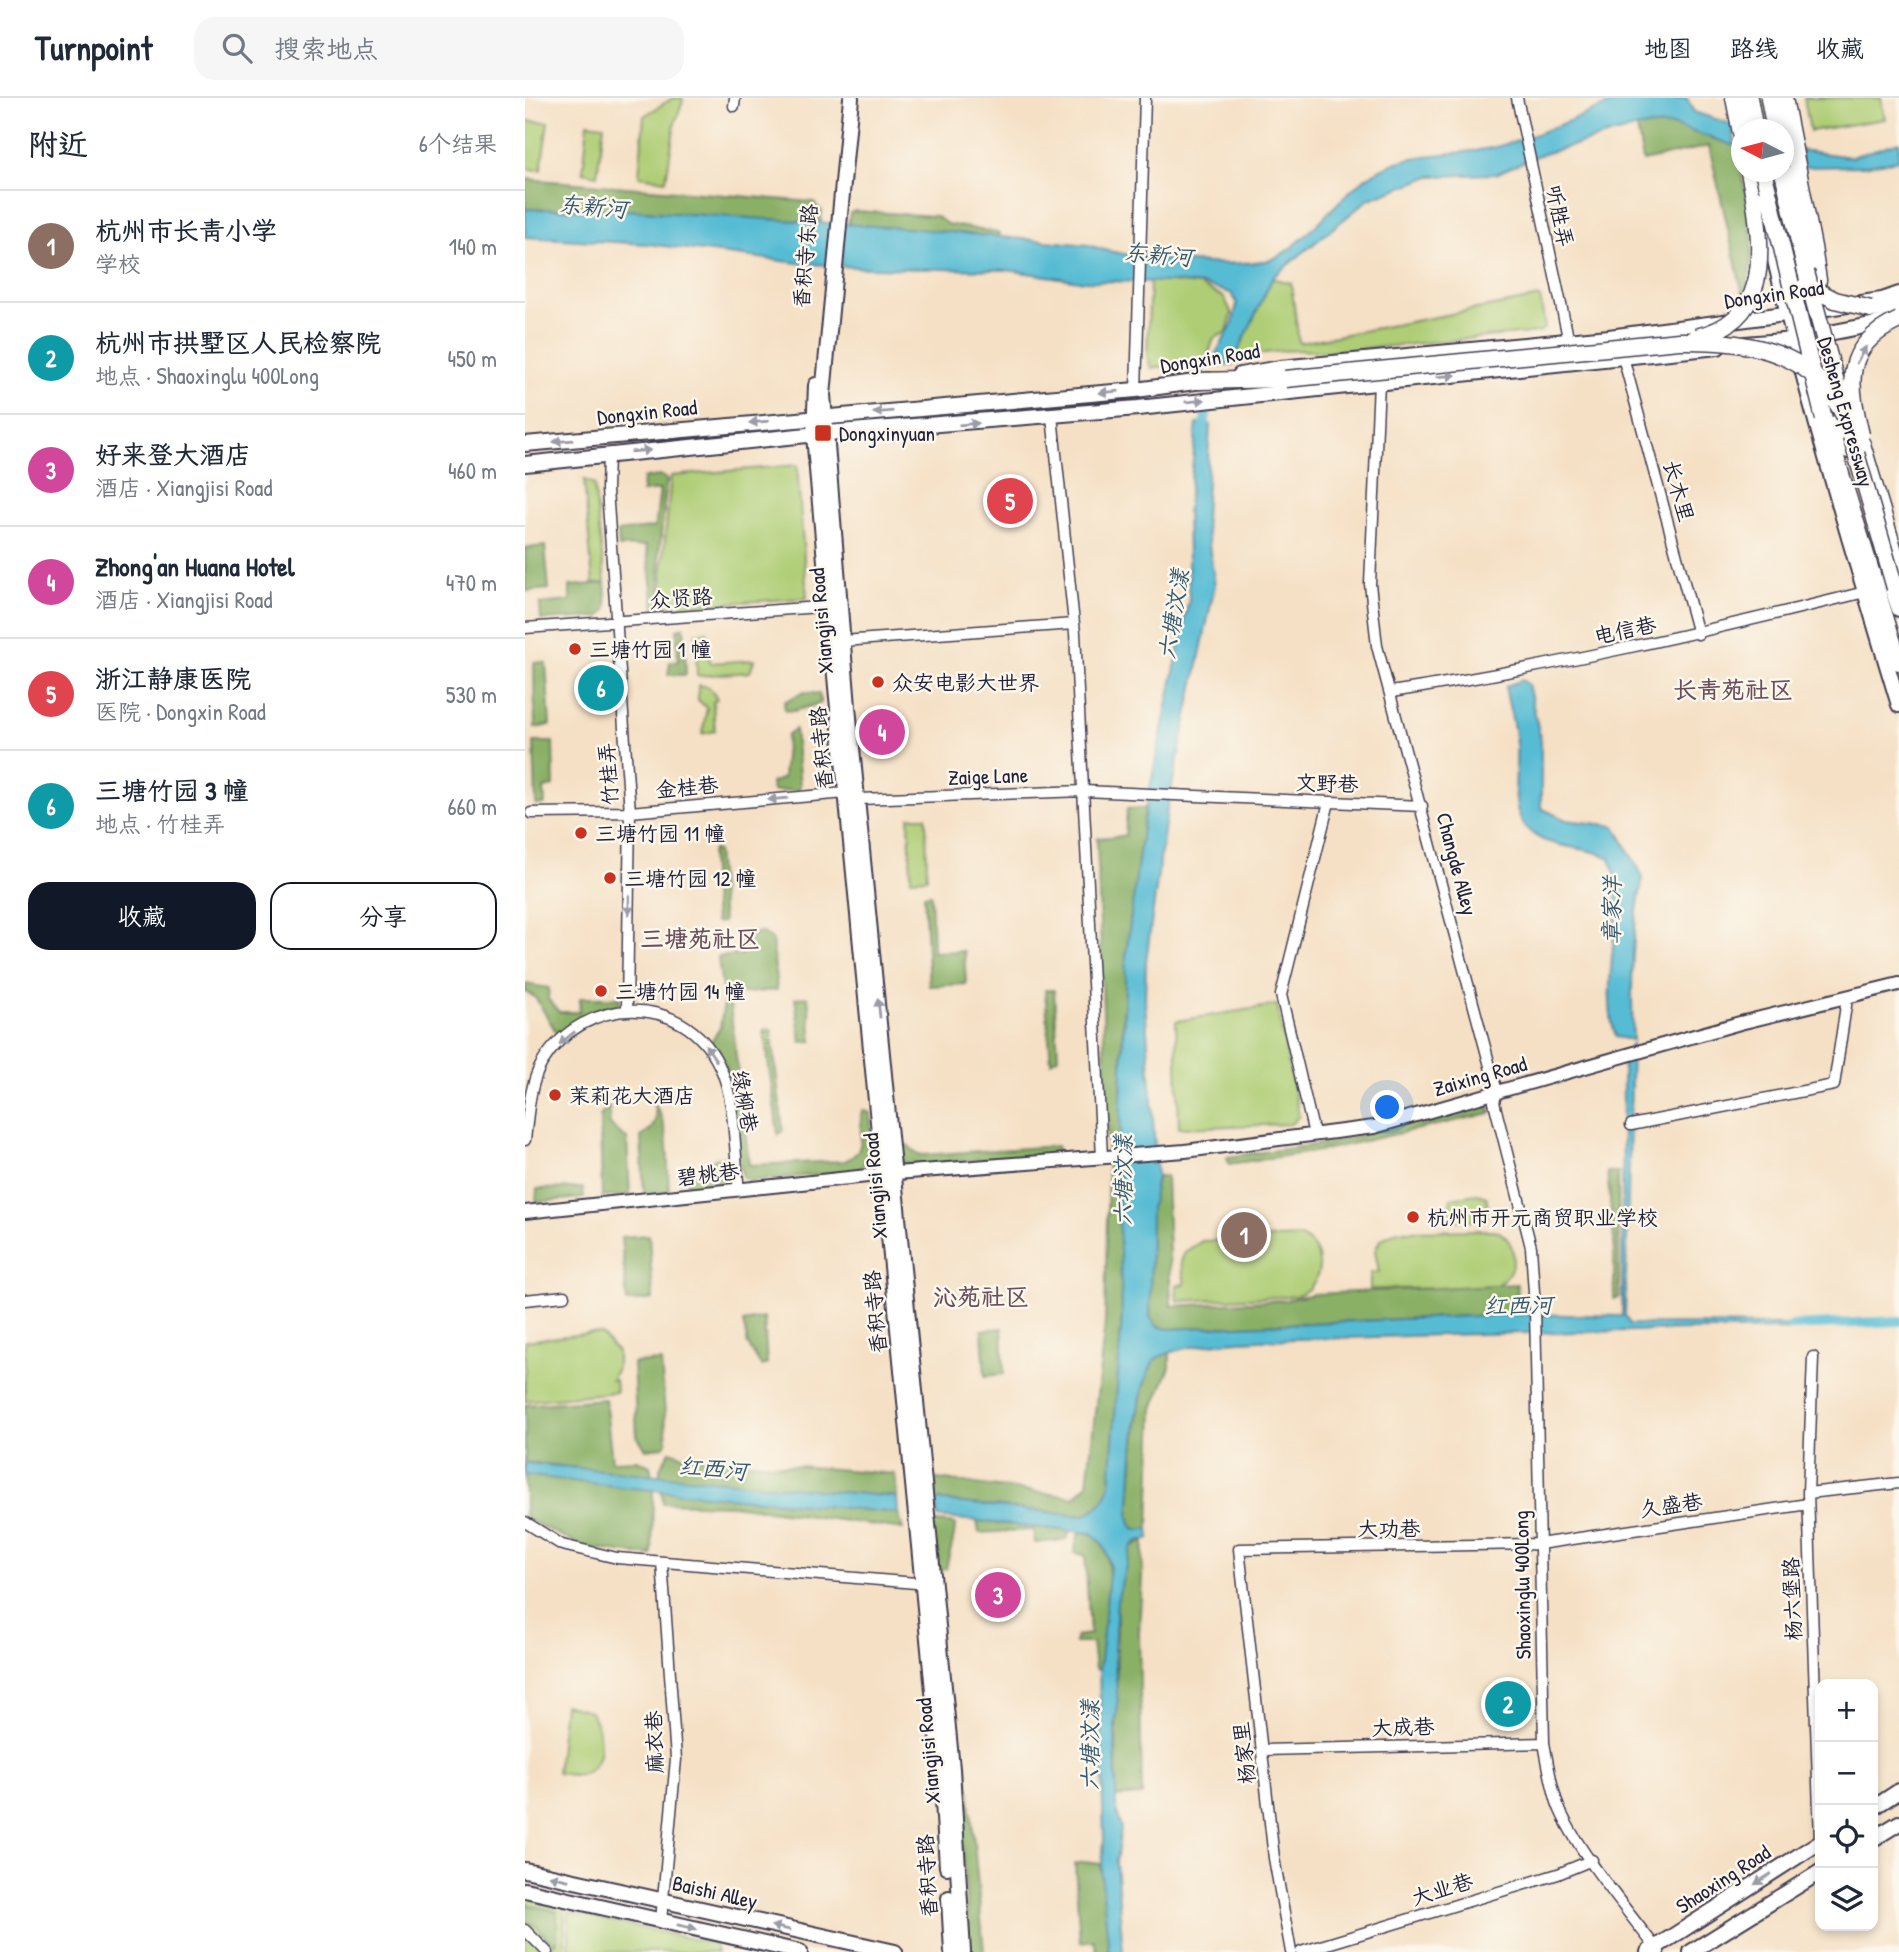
<!DOCTYPE html>
<html lang="zh">
<meta charset="utf-8">
<style>
body{margin:0;font-family:"Patrick Hand","LXGW WenKai TC",sans-serif;background:#f6f6f7;color:#1f2937}
.controls{position:absolute;right:21px;bottom:21px;display:grid;overflow:hidden;border-radius:14px;box-shadow:0 4px 10px #0003}
.controls button{width:63px;height:63px;display:grid;place-items:center;padding:0;border:0;border-bottom:2px solid #e0e1e3;background:#fff;color:#1f2937;font:35px sans-serif}
.compass{position:absolute;left:1206px;top:21px;width:63px;height:63px;border-radius:50%;background:#fff;box-shadow:0 4px 10px #0003;rotate:276deg}
.you{position:absolute;left:863px;top:1010px;width:24px;height:24px;margin:-18px;border:5px solid #fff;border-radius:50%;background:#1a73e8;box-shadow:0 0 0 10px #1a73e833}
.badge{display:grid;place-items:center;width:46px;height:46px;border-radius:50%;background:#111827;color:#fff;font-size:23px;font-weight:700}
.pin{position:absolute;translate:-50% -50%;border:4px solid #fff;box-shadow:0 2px 7px #0006}
.list{margin:0;padding:0;list-style:none}
h2{display:flex;justify-content:space-between;align-items:center;height:91px;margin:0;padding:0 28px;font-size:30px}
h2 small{font-size:23px;font-weight:400;color:#747a83}
.list li{display:grid;grid-template-columns:46px 1fr auto;gap:21px;align-items:center;box-sizing:border-box;height:112px;padding:0 28px;border-top:2px solid #e0e1e3}
.list b{display:block;font-size:26px;white-space:nowrap}
.list p{margin:0;font-size:23px;white-space:nowrap;color:#747a83}
.list em{font-size:23px;font-style:normal;color:#747a83}
.actions{display:flex;gap:14px;padding:21px 28px}
.actions a{flex:1;padding:16px 0;border:2px solid #111827;border-radius:21px;text-align:center;font-size:24px;color:#111827}
.actions .main{background:#111827;color:#fff}
.icon{flex:none;width:38px;height:38px;fill:none;stroke:currentColor;stroke-width:2;stroke-linecap:round;stroke-linejoin:round}
.map{position:relative;flex:none;width:1374px;height:1854px;overflow:hidden}
header{display:flex;align-items:center;gap:42px;box-sizing:border-box;height:98px;padding:0 35px;background:#fff;border-bottom:2px solid #e0e1e3}
header strong{font-size:33px}
nav{display:flex;gap:38px;margin-inline-start:auto;font-size:24px}
.search{width:490px;height:63px;background:#f6f6f7;display:flex;align-items:center;gap:18px;box-sizing:border-box;padding:0 24px;border-radius:21px;color:#747a83;font-size:26px}
main{display:flex}
aside{flex:1;background:#fff}
.map>svg:first-child{display:block}
.green{fill:#aecd74;stroke:#687858;stroke-width:2}
.forest{fill:#8ab066;stroke:#566950;stroke-width:2}
.water{fill:#56bcd4;stroke:#3c6f88;stroke-width:2}
.lines{fill:none;stroke-linecap:round;stroke-linejoin:round}
.canal{stroke:#56bcd4;stroke-width:10}
.minor-casing{stroke:#423e50;stroke-width:13}
.tertiary-casing{stroke:#423e50;stroke-width:16}
.secondary-casing{stroke:#423e50;stroke-width:18}
.primary-casing{stroke:#423e50;stroke-width:18}
.trunk-casing{stroke:#423e50;stroke-width:19}
.minor{stroke:#fff;stroke-width:10}
.tertiary{stroke:#fff;stroke-width:12}
.secondary{stroke:#fff;stroke-width:14}
.primary{stroke:#fff;stroke-width:14}
.trunk{stroke:#fff;stroke-width:16}
.trunk-bridge-casing{stroke:#423e50;stroke-width:19;stroke-linecap:butt}
.trunk-bridge{stroke:#fff;stroke-width:16}
.oneway{fill:#9c9ca7}
.poi-dot{fill:#c8321e;stroke:#fbf7ec;stroke-width:2.5}
.labels{text-anchor:middle;dominant-baseline:central;stroke-width:5;stroke-linejoin:round;paint-order:stroke}
.street-label{font-size:21px;fill:#22223b;stroke:#fbf7ec}
.poi-label{font-size:21px;fill:#22223b;stroke:#fbf7ec;text-anchor:start}
.water-label{font-size:23px;font-style:italic;fill:#345871;stroke:#fbf7ec}
.quarter-label{font-size:24px;font-weight:bold;fill:#6a505d;stroke:#fbf7ec}
</style>
<header>
<strong>Turnpoint</strong>
<div class="search"><svg class="icon" aria-label="search" viewBox="0 0 24 24"><circle cx="10" cy="10" r="6"/><path d="M15 15l6 6"/></svg>搜索地点</div>
<nav><a>地图</a><a>路线</a><a>收藏</a></nav>
</header>
<main>
<aside>
<h2>附近<small>6个结果</small></h2>
<ul class="list">
<li><span class="badge" style="background:#8d6e63">1</span><div><b>杭州市长青小学</b><p>学校</p></div><em>140 m</em></li>
<li><span class="badge" style="background:#0f9aa8">2</span><div><b>杭州市拱墅区人民检察院</b><p>地点 · Shaoxinglu 400Long</p></div><em>450 m</em></li>
<li><span class="badge" style="background:#d1479c">3</span><div><b>好来登大酒店</b><p>酒店 · Xiangjisi Road</p></div><em>460 m</em></li>
<li><span class="badge" style="background:#d1479c">4</span><div><b>Zhong'an Huana Hotel</b><p>酒店 · Xiangjisi Road</p></div><em>470 m</em></li>
<li><span class="badge" style="background:#e0444e">5</span><div><b>浙江静康医院</b><p>医院 · Dongxin Road</p></div><em>530 m</em></li>
<li><span class="badge" style="background:#0f9aa8">6</span><div><b>三塘竹园 3 幢</b><p>地点 · 竹桂弄</p></div><em>660 m</em></li>
</ul>
<div class="actions"><a class="main">收藏</a><a>分享</a></div>
</aside>
<div class="map">
<svg width="1374" height="1854" viewBox="0 0 1374 1854">
<rect width="100%" height="100%" fill="#fbf7ec"/>
<filter id="ink" filterUnits="userSpaceOnUse"><feTurbulence type="fractalNoise" baseFrequency=".0143" numOctaves="2"/><feDisplacementMap in="SourceGraphic" scale="14" xChannelSelector="R" yChannelSelector="G"/><feConvolveMatrix kernelMatrix="1 2 1 2 8 2 1 2 1" color-interpolation-filters="sRGB"/></filter>
<filter id="wash" filterUnits="userSpaceOnUse"><feTurbulence type="fractalNoise" baseFrequency=".00686" numOctaves="4" result="noise"/><feDisplacementMap in="SourceGraphic" scale="28" xChannelSelector="R" yChannelSelector="G"/><feGaussianBlur stdDeviation="1.57" result="paint"/><feColorMatrix in="noise" values="0 0 0 0 0 0 0 0 0 0 0 0 0 0 0 0 0 1.4 0 .05"/><feComposite in="paint" operator="in"/></filter>
<g filter="url(#wash)">
<rect width="100%" height="100%" fill="#f5e0c5"/>
<!-- green -->
<path class="green" d="M148,0H157L158,3L150,25L141,82L114,78L119,18Z
M1279,0H1356L1360,21L1285,33Z
M0,23L23,24L16,72L0,71Z
M63,25L79,27L72,77L58,74Z
M746,180L766,185L774,245L1015,199L1020,230L1014,234L803,254C773,250 740,253 711,262L712,219Z
M625,182L674,187L699,199L707,216L702,234L689,240L681,264L626,270L622,257Z
M272,367L282,500L139,509L137,471L146,378Z
M59,382L69,386L80,485L68,486Z
M182,534L185,565L229,562L225,574L172,578L171,535Z
M173,587L184,589L192,601L188,604L190,633L177,636L182,610L173,602Z
M384,719H401L402,780L386,781Z
M752,907L774,1018L766,1026L654,1030L651,923Z
M952,1096L962,1099L963,1117L958,1122H928L923,1116L926,1100Z
M970,1132C998,1144 992,1182 964,1190L845,1191V1175L854,1174L850,1153L855,1142L872,1133Z
M775,1139C803,1151 799,1188 771,1198L652,1203L651,1187L660,1186L656,1164L660,1154L677,1143Z
M67,1235L76,1236L92,1254V1270L86,1282H90L91,1294L0,1303V1243Z
M39,1606L65,1613C76,1630 82,1663 60,1675C52,1679 41,1676 32,1675Z
M0,1792L39,1801L40,1854H0Z
M44,1814L190,1846L192,1854H44Z"/>
<!-- forest -->
<path class="forest" d="M1147,27L1211,48C1220,98 1238,148 1218,197L1184,48L1118,63L1112,29Z
M0,81L288,104L297,113L295,126L101,112L0,111Z
M330,113L411,118L422,126L474,135L475,140L323,127L325,115Z
M136,378L142,381L134,455L136,512H130L121,448L94,449L93,434L130,429L135,392L117,394L118,380Z
M20,448L24,491L0,493V450Z
M80,485L82,511L75,519L16,522L15,506L45,503V488Z
M159,529L161,577H143L145,564L153,563L152,531Z
M9,564L21,565L25,627L10,630Z
M278,594L294,596L296,605L269,613L260,612L259,604Z
M270,631L275,689L273,692L247,693L246,685L258,680L262,637Z
M9,644H28L29,688L19,690L20,706L11,707Z
M620,710L598,919L595,1053L583,1054L572,740L600,738L602,711Z
M189,751L192,753L198,824L190,825L186,756Z
M406,796L408,854L439,853L441,886L404,888L399,797Z
M236,834L247,841L252,892L198,897L193,859L216,857L215,844L218,838Z
M0,886L24,890L23,901L34,914H54L55,900H95V905L53,922L33,937L10,899L0,894Z
M520,892H529L533,959L526,964Z
M283,899L287,943L276,944L270,900Z
M199,906L205,907L224,1067L320,1063C345,1052 332,1034 337,1012L345,1015C347,1037 351,1056 333,1073L224,1083L217,1078L200,966L193,952L185,945L195,930Z
M246,931L258,1033L253,1036L239,932Z
M128,1005C146,1025 142,1068 144,1094L119,1096L116,1039C130,1030 134,1021 128,1005Z
M956,1007H964L966,1015L794,1053L704,1066L702,1059L803,1045Z
M84,1008L85,1027L102,1041L105,1097L77,1099L75,1018Z
M383,1047L390,1055L398,1057L532,1048L533,1055L383,1067L377,1064L376,1048Z
M202,1059L205,1085L163,1090L161,1070C176,1080 178,1067 189,1061C193,1059 197,1060 202,1059Z
M583,1066L594,1067L597,1218L585,1387L581,1402L571,1412L557,1418L410,1402L411,1381L549,1399L562,1387L580,1224Z
M1082,1074H1093L1094,1200L1089,1201V1141Z
M641,1078L646,1208L762,1202L789,1196L992,1186L994,1216L642,1231L632,1228L625,1219L626,1110L632,1079Z
M58,1090L59,1100L11,1104L12,1091Z
M124,1137L128,1201L102,1204L96,1139Z
M239,1220L242,1266L236,1268L223,1247L218,1224Z
M477,1230L479,1276L460,1278L457,1232Z
M645,1255V1269L628,1310L624,1430L613,1432L607,1429L604,1418C607,1387 611,1281 630,1261C633,1258 640,1256 645,1255Z
M136,1263L142,1344L137,1349L121,1351L112,1338L108,1265Z
M80,1301L87,1363L112,1362L125,1368L127,1378L0,1364V1307Z
M145,1353L163,1359L370,1376L372,1399L135,1379V1370Z
M0,1377L128,1391L127,1458L58,1449L4,1422L0,1417Z
M137,1392L373,1415L378,1431L208,1407L138,1405Z
M452,1423L545,1433L541,1442L510,1445L508,1432L454,1435Z
M411,1424L430,1426C430,1443 424,1454 421,1471L411,1473L407,1427Z
M554,1434C561,1435 569,1435 574,1441C593,1461 581,1545 574,1572L570,1571L567,1545H550L552,1538L565,1536L560,1457L549,1455Z
M619,1442L614,1535L617,1697L591,1699L592,1503L606,1449Z
M437,1659L442,1668L459,1854H445L431,1661Z
M558,1764L576,1766L584,1854H572L569,1842L555,1844L550,1766Z
M0,1806L32,1813V1844L27,1846L13,1829L0,1823Z"/>
<!-- water -->
<path class="water" d="M1100,0H1162L1169,14L1206,26L1211,48L1147,27L1113,29L1011,58L971,76L906,78L844,101L748,179L707,267L684,268L708,225L712,205L706,195L679,187L649,184L555,183L482,172L343,170L273,165L123,146L0,139V111L101,112L381,130L564,147C594,160 724,174 752,159C794,136 820,83 867,66C899,54 933,57 966,50C1006,41 1061,15 1100,0Z
M1374,44V62L1337,68L1278,69L1275,52L1326,59Z
M672,326H685L680,420L690,487L642,711L621,863L620,903L632,1079L626,1110L625,1219L632,1228L643,1231L994,1216L1097,1218L1098,980L1099,955L1107,946L1100,1217L1105,1226L1278,1227L1281,1231C1127,1232 973,1235 819,1240C768,1242 673,1238 630,1261C605,1305 609,1368 604,1418L607,1429L613,1432L624,1430L625,1441L612,1443L606,1449L592,1503L589,1552L593,1607L590,1628L591,1707L596,1731L591,1764L598,1854H584L576,1775L579,1742L574,1572L585,1468C582,1454 579,1444 566,1435L413,1419L410,1402L557,1418C573,1411 580,1404 585,1387L597,1218L593,1087L601,856L618,724L664,501L662,415Z
M997,582L1003,586L1016,642V710L1041,722L1090,728L1118,779C1106,833 1106,887 1108,942L1091,939C1072,891 1104,802 1085,760C1065,749 1040,751 1018,742C978,724 994,680 991,646C990,628 984,610 981,593V588Z
M0,1365L372,1399L373,1415L96,1389L0,1377Z"/>
<g class="lines">
<!-- canal -->
<path class="canal" d="M676,337L682,314
M1266,1228L1374,1223"/>
</g>
</g>
<g filter="url(#ink)">
<g class="lines">
<!-- minor casing -->
<g class="minor-casing">
<path id="minor" d="M992,0L1044,244
M209,8L210,0
M1098,259L1173,536
M854,284L845,486L852,548L972,994L969,1004L1006,1149L1010,1210L1019,1645C1023,1666 1026,1687 1033,1707C1049,1749 1105,1816 1134,1854
M611,292L620,0
M527,318L550,535L577,1059
M83,356L82,392L105,714L102,911
M0,530L308,508
M318,543L549,526
M866,594C1026,569 1183,533 1340,494
M6,715L105,714L321,695L334,701L559,693L897,708
M1106,1027L1309,987L1322,901
M789,1036L756,897L804,704
M0,1042C3,1018 4,987 17,965C58,897 158,893 194,967C211,1000 209,1055 214,1092
M0,1202L39,1198
M1288,1259L1283,1395L1295,1742
M1283,1395L1374,1385
M0,1424L37,1447L92,1460L403,1486
M739,1652L1019,1645
M136,1823L151,1661L137,1464
M0,1832L22,1854
M766,1854L749,1760L714,1451L1014,1446L1283,1406
M776,1854L1033,1776L1067,1762"/>
</g>
<!-- tertiary casing -->
<g class="tertiary-casing">
<path id="tertiary" d="M0,1114L371,1075L660,1053L849,1029L1215,925L1374,886"/>
</g>
<!-- secondary casing -->
<g class="secondary-casing">
<path id="secondary" d="M326,0L298,297L323,609L427,1671L438,1854
M291,287L289,337L311,589L417,1686L422,1769
M0,1772L370,1854
M0,1792L275,1854
M424,1800L427,1854"/>
</g>
<!-- primary casing -->
<g class="primary-casing">
<path id="primary" d="M1236,98C1272,271 1323,438 1374,607
M1220,246L1268,242L1366,223
M715,277L755,270L1084,239L1260,216L1357,202L1374,196
M1311,309L1323,353
M0,346L611,292L685,282
M0,366L302,335L613,310L1193,249
M1363,479L1374,511
M1348,1710L1374,1693
M1348,1741L1374,1725
M1123,1854L1295,1744
M1166,1854L1295,1774"/>
</g>
<!-- trunk casing -->
<g class="trunk-casing">
<path id="trunk" d="M1209,0L1216,35
M1224,0L1230,32
M1244,0L1250,32
M1259,0L1288,149L1293,182L1288,203
M1224,74L1229,99
M1258,74L1281,174
M1346,211L1374,210
M674,283L760,281
M1299,321L1374,564
M1337,346L1374,470"/>
</g>
<!-- minor -->
<use href="#minor" class="minor"/>
<!-- tertiary -->
<use href="#tertiary" class="tertiary"/>
<!-- secondary -->
<use href="#secondary" class="secondary"/>
<!-- primary -->
<use href="#primary" class="primary"/>
<!-- trunk -->
<use href="#trunk" class="trunk"/>
<!-- trunk-bridge casing -->
<g class="trunk-bridge-casing">
<path id="trunk-bridge" d="M1239,77L1299,321
M1281,174L1317,306
M1281,187L1310,202L1346,211
M1171,239C1244,223 1238,157 1229,99
M760,281L1154,243C1207,242 1267,248 1302,291C1316,308 1324,329 1337,346
M1336,337C1324,285 1316,249 1374,222
M1326,338L1370,490"/>
</g>
<!-- trunk-bridge -->
<use href="#trunk-bridge" class="trunk-bridge"/>
</g>
<!-- one-way arrows -->
<defs><path id="oneway-solid" d="M-6-.8H1V-3.2L6.5 0L1 3.2V.8H-6Z" transform="scale(1.75)"/></defs>
<g class="oneway">
<use href="#oneway-solid" transform="translate(1336 257) rotate(-60)"/>
<use href="#oneway-solid" transform="translate(921 278) rotate(-5)"/>
<use href="#oneway-solid" transform="translate(584 294) rotate(175)"/>
<use href="#oneway-solid" transform="translate(670 303) rotate(-6)"/>
<use href="#oneway-solid" transform="translate(358 314) rotate(175)"/>
<use href="#oneway-solid" transform="translate(234 324) rotate(175)"/>
<use href="#oneway-solid" transform="translate(444 326) rotate(-5)"/>
<use href="#oneway-solid" transform="translate(38 343) rotate(175)"/>
<use href="#oneway-solid" transform="translate(116 353) rotate(-5)"/>
<use href="#oneway-solid" transform="translate(253 701) rotate(175)"/>
<use href="#oneway-solid" transform="translate(104 807) rotate(91)"/>
<use href="#oneway-solid" transform="translate(354 910) rotate(-96)"/>
<use href="#oneway-solid" transform="translate(42 940) rotate(141)"/>
<use href="#oneway-solid" transform="translate(186 955) rotate(-125)"/>
<use href="#oneway-solid" transform="translate(34 1780) rotate(-167)"/>
<use href="#oneway-solid" transform="translate(1238 1781) rotate(147)"/>
<use href="#oneway-solid" transform="translate(162 1829) rotate(13)"/>
<use href="#oneway-solid" transform="translate(256 1830) rotate(-167)"/>
</g>
</g>
<!-- markers -->
<g class="poi-dot">
<rect x="289" y="326" width="18" height="18" rx="3.5"/>
<circle cx="50" cy="551" r="7"/>
<circle cx="353" cy="584" r="7"/>
<circle cx="56" cy="735" r="7"/>
<circle cx="85" cy="780" r="7"/>
<circle cx="76" cy="893" r="7"/>
<circle cx="30" cy="997" r="7"/>
<circle cx="888" cy="1119" r="7"/>
</g>
<g class="labels">
<!-- street labels -->
<g class="street-label">
<text transform="translate(1035 118) rotate(78)">听胜弄</text>
<text transform="translate(280 158) rotate(-85)">香积寺东路</text>
<text transform="translate(1249 196) rotate(-8)">Dongxin Road</text>
<text transform="translate(685 260) rotate(-9)">Dongxin Road</text>
<text transform="translate(122 314) rotate(-6)">Dongxin Road</text>
<text transform="translate(1321 314) rotate(74)">Desheng Expressway</text>
<text transform="translate(1154 393) rotate(75)">长木里</text>
<text transform="translate(156 500) rotate(-4)">众贤路</text>
<text transform="translate(296 523) rotate(-95)">Xiangjisi Road</text>
<text transform="translate(1100 532) rotate(-12)">电信巷</text>
<text transform="translate(296 650) rotate(-95)">香积寺路</text>
<text transform="translate(83 676) rotate(-94)">竹桂弄</text>
<text transform="translate(463 678) rotate(-2)">Zaige Lane</text>
<text transform="translate(802 685) rotate(2)">文野巷</text>
<text transform="translate(162 689) rotate(-5)">金桂巷</text>
<text transform="translate(932 766) rotate(75)">Changde Alley</text>
<text transform="translate(955 978) rotate(-16)">Zaixing Road</text>
<text transform="translate(220 1003) rotate(80)">绿柳巷</text>
<text transform="translate(183 1076) rotate(-7)">碧桃巷</text>
<text transform="translate(350 1088) rotate(-95)">Xiangjisi Road</text>
<text transform="translate(350 1214) rotate(-95)">香积寺路</text>
<text transform="translate(1146 1407) rotate(-8)">久盛巷</text>
<text x="864" y="1430">大功巷</text>
<text transform="translate(997 1487) rotate(-91)">Shaoxinglu 400Long</text>
<text transform="translate(1267 1501) rotate(-92)">杨六堡路</text>
<text transform="translate(878 1629) rotate(-2)">大成巷</text>
<text transform="translate(129 1644) rotate(-92)">麻衣巷</text>
<text transform="translate(403 1653) rotate(-95)">Xiangjisi Road</text>
<text transform="translate(719 1655) rotate(-96)">杨家里</text>
<text transform="translate(402 1778) rotate(-93)">香积寺路</text>
<text transform="translate(1198 1781) rotate(-33)">Shaoxing Road</text>
<text transform="translate(917 1791) rotate(-17)">大业巷</text>
<text transform="translate(190 1794) rotate(13)">Baishi Alley</text>
</g>
<!-- poi labels -->
<g class="poi-label">
<text x="314" y="335">Dongxinyuan</text>
<text x="64" y="551">三塘竹园 1 幢</text>
<text x="367" y="584">众安电影大世界</text>
<text x="70" y="735">三塘竹园 11 幢</text>
<text x="99" y="780">三塘竹园 12 幢</text>
<text x="90" y="893">三塘竹园 14 幢</text>
<text x="44" y="997">茉莉花大酒店</text>
<text x="902" y="1119">杭州市开元商贸职业学校</text>
</g>
<!-- water labels -->
<g class="water-label">
<text transform="translate(68 108) rotate(5)">东新河</text>
<text transform="translate(633 156) rotate(5)">东新河</text>
<text transform="translate(648 516) rotate(-81)">六塘汶漾</text>
<text transform="translate(1086 812) rotate(-89)">章家洋</text>
<text transform="translate(597 1082) rotate(-90)">六塘汶漾</text>
<text transform="translate(993 1207) rotate(-1)">红西河</text>
<text transform="translate(188 1370) rotate(5)">红西河</text>
<text transform="translate(564 1647) rotate(-90)">六塘汶漾</text>
</g>
<!-- quarter labels -->
<g class="quarter-label">
<text x="1208" y="591">长青苑社区</text>
<text x="175" y="840">三塘苑社区</text>
<text x="456" y="1198">沁苑社区</text>
</g>
</g>
</svg>
<div class="controls">
<button>+</button>
<button>−</button>
<button><svg class="icon" aria-label="locate" viewBox="0 0 24 24"><circle cx="12" cy="12" r="6"/><path d="M12 2v4M12 18v4M2 12h4M18 12h4"/></svg></button>
<button><svg class="icon" aria-label="layers" viewBox="0 0 24 24"><path d="M12 4l9 5-9 5-9-5zM3 14l9 5 9-5"/></svg></button>
</div>
<svg class="compass" viewBox="-18 -18 36 36"><path d="M0-13l5 13h-10z" fill="#e53935"/><path d="M0 13l5-13h-10z" fill="#747a83"/></svg>
<div class="you"></div>
<div class="pin badge" style="left:719px;top:1137px;background:#8d6e63">1</div>
<div class="pin badge" style="left:983px;top:1606px;background:#0f9aa8">2</div>
<div class="pin badge" style="left:473px;top:1497px;background:#d1479c">3</div>
<div class="pin badge" style="left:357px;top:634px;background:#d1479c">4</div>
<div class="pin badge" style="left:485px;top:403px;background:#e0444e">5</div>
<div class="pin badge" style="left:76px;top:590px;background:#0f9aa8">6</div>
</div>
</main>
